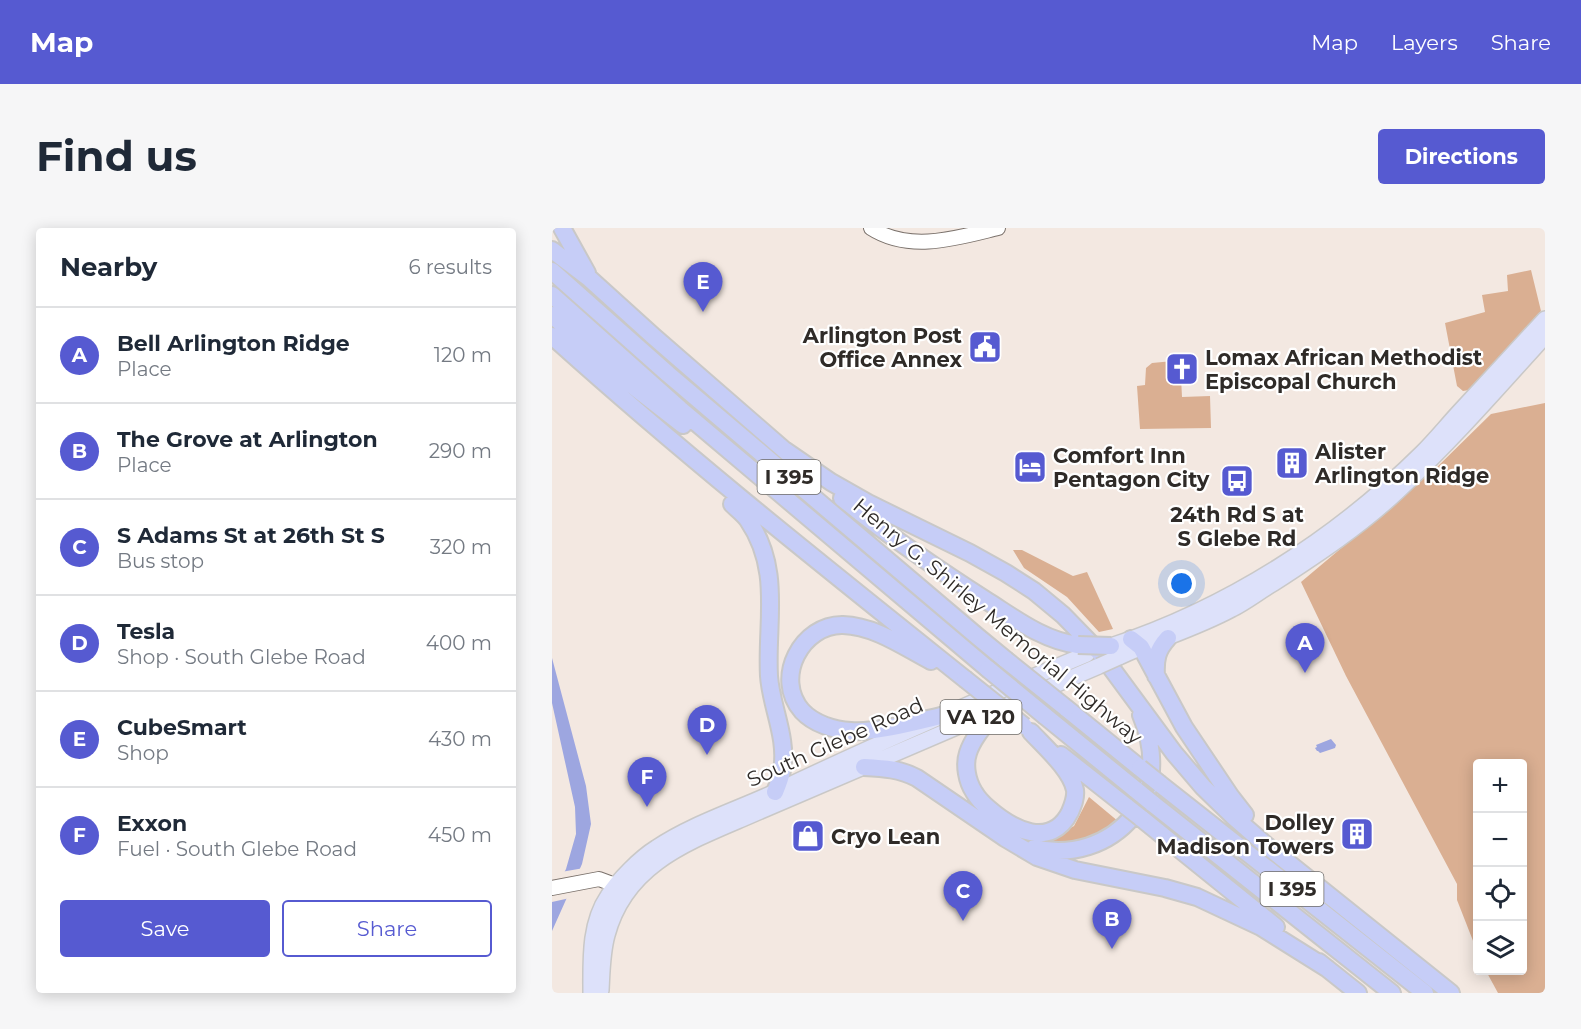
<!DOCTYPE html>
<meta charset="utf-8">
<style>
body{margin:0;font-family:Montserrat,sans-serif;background:#f6f6f7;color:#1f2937}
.controls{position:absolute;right:18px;bottom:18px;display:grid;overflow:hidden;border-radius:6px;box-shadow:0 3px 15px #0003}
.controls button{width:54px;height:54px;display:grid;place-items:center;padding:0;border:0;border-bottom:2px solid #e0e1e3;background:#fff;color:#1f2937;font:30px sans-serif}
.you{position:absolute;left:630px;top:356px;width:21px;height:21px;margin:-15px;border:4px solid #fff;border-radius:50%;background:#1a73e8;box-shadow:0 0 0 9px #1a73e833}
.badge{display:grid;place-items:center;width:39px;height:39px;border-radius:50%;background:#565ad1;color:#fff;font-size:20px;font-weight:700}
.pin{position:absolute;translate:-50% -50px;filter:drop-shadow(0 2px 3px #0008)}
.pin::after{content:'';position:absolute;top:32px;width:21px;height:18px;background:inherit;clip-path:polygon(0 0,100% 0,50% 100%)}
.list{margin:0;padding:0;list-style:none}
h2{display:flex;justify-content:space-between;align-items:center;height:78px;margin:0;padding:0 24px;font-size:26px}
h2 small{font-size:20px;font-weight:400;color:#747a83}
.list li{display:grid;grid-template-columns:39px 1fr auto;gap:18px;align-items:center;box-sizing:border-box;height:96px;padding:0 24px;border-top:2px solid #e0e1e3}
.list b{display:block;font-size:22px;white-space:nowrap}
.list p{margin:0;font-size:20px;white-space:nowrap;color:#747a83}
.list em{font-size:20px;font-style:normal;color:#747a83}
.actions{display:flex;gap:12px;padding:18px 24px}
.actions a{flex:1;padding:14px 0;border:2px solid #565ad1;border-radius:6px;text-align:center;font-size:21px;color:#565ad1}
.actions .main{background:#565ad1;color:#fff}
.icon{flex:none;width:33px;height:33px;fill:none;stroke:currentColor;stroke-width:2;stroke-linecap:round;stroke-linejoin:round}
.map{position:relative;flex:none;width:993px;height:765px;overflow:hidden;border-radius:6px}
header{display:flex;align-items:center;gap:36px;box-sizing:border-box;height:84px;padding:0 30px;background:#565ad1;color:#fff}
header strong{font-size:28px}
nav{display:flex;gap:33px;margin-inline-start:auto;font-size:21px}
.intro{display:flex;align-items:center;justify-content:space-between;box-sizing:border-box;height:144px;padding:0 36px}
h1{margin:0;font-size:42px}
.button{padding:15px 27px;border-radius:6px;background:#565ad1;color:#fff;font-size:21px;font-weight:700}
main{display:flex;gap:36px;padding:0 36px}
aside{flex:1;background:#fff;border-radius:6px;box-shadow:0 3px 15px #0003}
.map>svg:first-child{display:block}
.green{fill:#daaf92}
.water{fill:#9da6e0}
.pier{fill:#f3e8e1}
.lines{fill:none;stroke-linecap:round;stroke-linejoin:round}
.secondary-casing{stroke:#7b726c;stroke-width:16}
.primary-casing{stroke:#c9c8c7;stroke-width:18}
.highway-casing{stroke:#c9c8c7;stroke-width:20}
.secondary{stroke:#fff;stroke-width:14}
.primary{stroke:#dde1fa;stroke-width:15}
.highway{stroke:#c6cdf7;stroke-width:16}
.primary-bridge-casing{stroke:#c9c8c7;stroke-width:18;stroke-linecap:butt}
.highway-bridge-casing{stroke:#c9c8c7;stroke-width:20;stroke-linecap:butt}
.primary-bridge{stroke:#dde1fa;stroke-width:15}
.highway-bridge{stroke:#c6cdf7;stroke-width:16}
.labels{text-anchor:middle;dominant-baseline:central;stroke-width:4.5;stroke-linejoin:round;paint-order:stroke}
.shield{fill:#fff;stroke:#6d6b68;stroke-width:1.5}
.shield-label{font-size:20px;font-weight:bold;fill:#2f2b28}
.poi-label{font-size:21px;font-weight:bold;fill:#2f2b28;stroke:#fff;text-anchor:start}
.street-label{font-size:21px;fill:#2f2b28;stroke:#fff}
</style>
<header>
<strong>Map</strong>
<nav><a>Map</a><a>Layers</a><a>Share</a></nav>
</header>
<div class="intro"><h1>Find us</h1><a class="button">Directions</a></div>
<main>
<aside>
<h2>Nearby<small>6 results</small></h2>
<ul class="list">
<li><span class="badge">A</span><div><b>Bell Arlington Ridge</b><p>Place</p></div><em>120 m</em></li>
<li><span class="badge">B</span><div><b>The Grove at Arlington</b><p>Place</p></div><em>290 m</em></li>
<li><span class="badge">C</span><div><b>S Adams St at 26th St S</b><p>Bus stop</p></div><em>320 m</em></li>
<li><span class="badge">D</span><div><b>Tesla</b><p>Shop · South Glebe Road</p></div><em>400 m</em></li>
<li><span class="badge">E</span><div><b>CubeSmart</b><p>Shop</p></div><em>430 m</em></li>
<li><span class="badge">F</span><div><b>Exxon</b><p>Fuel · South Glebe Road</p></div><em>450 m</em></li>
</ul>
<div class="actions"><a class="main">Save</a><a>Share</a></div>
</aside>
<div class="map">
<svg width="993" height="765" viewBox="0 0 993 765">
<rect width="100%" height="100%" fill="#f3e8e1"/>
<!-- green -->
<path class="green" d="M979,42L989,83L917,162L911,163L905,158L893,95L933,84L930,67L956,63L955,47Z
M621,133L622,150L629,149L630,169L658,168L659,200L588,201L585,158L593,157L594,140L600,135Z
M993,175V765H946L934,743L970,742V536H926L925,723L905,672V656L794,448L749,354L882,242L939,186Z
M461,322H470L521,348L535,344L561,401L547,404L515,369L472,340Z
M537,569L567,594L549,608L523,616L498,615L497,612L522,598Z"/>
<!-- water -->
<path class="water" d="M0,430L34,558L39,596L30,636L0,703V669L14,641L24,606L23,579L0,475Z
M779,511L784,517L783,520L768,525L766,523H765L763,520L765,519L764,517Z"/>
<!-- pier -->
<path class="pier" d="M32,640L18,670L0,674V662L9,644Z"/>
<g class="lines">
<!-- secondary casing -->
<g class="secondary-casing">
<path id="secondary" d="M319,0C358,25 405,10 446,0
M0,660L47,651L74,661"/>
</g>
<!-- primary casing -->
<g class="primary-casing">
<path id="primary" d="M559,418C675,380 783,311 870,225C884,211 896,196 910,181C938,151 965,121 993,91
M567,429C604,412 643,401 680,381C694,374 708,363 722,355C765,327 809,298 846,263C898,215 946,160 993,108
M49,762C50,744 50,725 55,707C73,639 131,616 190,591L547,438
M39,765C39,732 37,696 56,668C66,652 88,630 104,620C140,596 184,582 223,564C326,515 430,470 535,426"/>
</g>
<!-- highway casing -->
<g class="highway-casing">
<path id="highway" d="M10,0L35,45
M0,22L38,51L101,108L238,227
M0,43L116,146L426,409L454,432
M0,67L128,181L436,441
M0,87L77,155L131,197
M0,108C133,228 273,339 413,451
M231,221L279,254L316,275L418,325L454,345L482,363L511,387L549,426L622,525L651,559L683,590L714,617L899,765
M290,270C335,307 384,340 432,371C461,389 491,413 526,417
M180,276C185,281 192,286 196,292C230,342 214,393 217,448C219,479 236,510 230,542C229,550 226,557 223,564
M579,411L589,419L632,499L679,569L693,587
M379,433C352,419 323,398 291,397C250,396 221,450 250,483C262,496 282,502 299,503C325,505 367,493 393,487
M604,448C603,431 605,422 616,410
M514,480L588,540
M444,483C434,496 421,509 416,525C412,537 415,553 422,564C426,571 431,576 437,581C460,601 499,622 518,584C521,577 524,570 523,562C519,542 493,519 479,504
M493,488L584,562
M509,527L575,579
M312,539C332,540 348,541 365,550L453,610L485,629L523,642L613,660L645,669L709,699L776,741
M608,556L873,765
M600,575L840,765
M589,590L724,699
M482,620C519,629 557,617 581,588C586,581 592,572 595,564C603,539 599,511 589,487
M767,734L806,765"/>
</g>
<!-- secondary -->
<use href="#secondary" class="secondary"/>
<!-- primary -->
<use href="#primary" class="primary"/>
<!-- highway -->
<use href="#highway" class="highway"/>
<!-- primary-bridge casing -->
<g class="primary-bridge-casing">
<path id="primary-bridge" d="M547,438L567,429"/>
</g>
<!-- highway-bridge casing -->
<g class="highway-bridge-casing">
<path id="highway-bridge" d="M526,417L559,418
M454,432L514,480
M436,441L493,488
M413,451L472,498
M588,540L608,556
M584,562L600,575
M575,579L589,590"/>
</g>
<!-- primary-bridge -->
<use href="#primary-bridge" class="primary-bridge"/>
<!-- highway-bridge -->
<use href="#highway-bridge" class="highway-bridge"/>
</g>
<!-- icons -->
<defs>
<g id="civic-square" transform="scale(1.725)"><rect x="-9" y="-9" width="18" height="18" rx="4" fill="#565ad1" stroke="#fff"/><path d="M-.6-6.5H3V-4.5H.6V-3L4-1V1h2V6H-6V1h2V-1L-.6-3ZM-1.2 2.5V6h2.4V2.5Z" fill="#fff"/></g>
<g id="church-square" transform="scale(1.725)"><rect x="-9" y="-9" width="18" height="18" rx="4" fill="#565ad1" stroke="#fff"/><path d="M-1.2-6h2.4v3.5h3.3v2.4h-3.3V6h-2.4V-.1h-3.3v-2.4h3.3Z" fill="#fff"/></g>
<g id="building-square" transform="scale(1.725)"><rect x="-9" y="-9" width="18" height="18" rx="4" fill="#565ad1" stroke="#fff"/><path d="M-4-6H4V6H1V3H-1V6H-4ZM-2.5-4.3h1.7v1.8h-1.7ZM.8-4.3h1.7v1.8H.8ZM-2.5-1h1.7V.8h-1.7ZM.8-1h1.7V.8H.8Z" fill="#fff"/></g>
<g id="hotel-square" transform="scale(1.725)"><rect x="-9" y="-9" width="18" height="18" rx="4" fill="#565ad1" stroke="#fff"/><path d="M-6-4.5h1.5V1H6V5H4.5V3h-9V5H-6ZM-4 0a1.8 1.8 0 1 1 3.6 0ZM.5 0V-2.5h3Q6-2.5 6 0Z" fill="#fff"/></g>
<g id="bus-square" transform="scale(1.725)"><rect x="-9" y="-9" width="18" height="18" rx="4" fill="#565ad1" stroke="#fff"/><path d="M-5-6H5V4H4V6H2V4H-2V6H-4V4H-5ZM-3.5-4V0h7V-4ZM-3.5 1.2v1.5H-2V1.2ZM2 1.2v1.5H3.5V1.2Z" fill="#fff"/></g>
<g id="shop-square" transform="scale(1.725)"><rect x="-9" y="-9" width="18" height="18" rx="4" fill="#565ad1" stroke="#fff"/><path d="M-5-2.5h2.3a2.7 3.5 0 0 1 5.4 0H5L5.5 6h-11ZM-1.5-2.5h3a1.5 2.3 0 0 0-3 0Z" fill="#fff"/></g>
</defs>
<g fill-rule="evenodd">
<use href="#civic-square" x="433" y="119"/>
<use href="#church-square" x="630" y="141"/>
<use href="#building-square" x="740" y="235"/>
<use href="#hotel-square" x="478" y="239"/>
<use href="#bus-square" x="685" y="253"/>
<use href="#building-square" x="805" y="606"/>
<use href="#shop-square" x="256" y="608"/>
</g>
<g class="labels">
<!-- shield labels -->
<g class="shield">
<rect x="205.5" y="232" width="63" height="34" rx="4.5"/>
<rect x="388.5" y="472" width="81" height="34" rx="4.5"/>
<rect x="708.5" y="644" width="63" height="34" rx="4.5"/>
</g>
<g class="shield-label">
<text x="237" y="249">I 395</text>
<text x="429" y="489">VA 120</text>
<text x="740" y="661">I 395</text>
</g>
<!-- poi labels -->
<g class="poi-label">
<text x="410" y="107" text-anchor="end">Arlington Post<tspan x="410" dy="24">Office Annex</tspan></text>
<text x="653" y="129">Lomax African Methodist<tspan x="653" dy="24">Episcopal Church</tspan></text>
<text x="763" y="223">Alister<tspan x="763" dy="24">Arlington Ridge</tspan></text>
<text x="501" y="227">Comfort Inn<tspan x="501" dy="24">Pentagon City</tspan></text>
<text x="685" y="286" text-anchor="middle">24th Rd S at<tspan x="685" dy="24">S Glebe Rd</tspan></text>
<text x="782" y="594" text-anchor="end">Dolley<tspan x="782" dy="24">Madison Towers</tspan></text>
<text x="279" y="608">Cryo Lean</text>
</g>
<!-- street labels -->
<g class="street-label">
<text transform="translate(446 393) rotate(40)">Henry G. Shirley Memorial Highway</text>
<text transform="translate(283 514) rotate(-24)">South Glebe Road</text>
</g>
</g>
</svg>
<div class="controls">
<button>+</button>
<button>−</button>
<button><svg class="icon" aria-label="locate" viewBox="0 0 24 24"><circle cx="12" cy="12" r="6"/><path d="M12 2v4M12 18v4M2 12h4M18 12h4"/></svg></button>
<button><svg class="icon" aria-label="layers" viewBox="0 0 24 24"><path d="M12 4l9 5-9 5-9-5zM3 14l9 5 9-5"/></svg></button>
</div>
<div class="you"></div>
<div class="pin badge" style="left:753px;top:445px">A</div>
<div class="pin badge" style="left:560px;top:721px">B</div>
<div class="pin badge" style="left:411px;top:693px">C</div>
<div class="pin badge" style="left:155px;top:527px">D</div>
<div class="pin badge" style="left:151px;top:84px">E</div>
<div class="pin badge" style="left:95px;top:579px">F</div>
</div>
</main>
